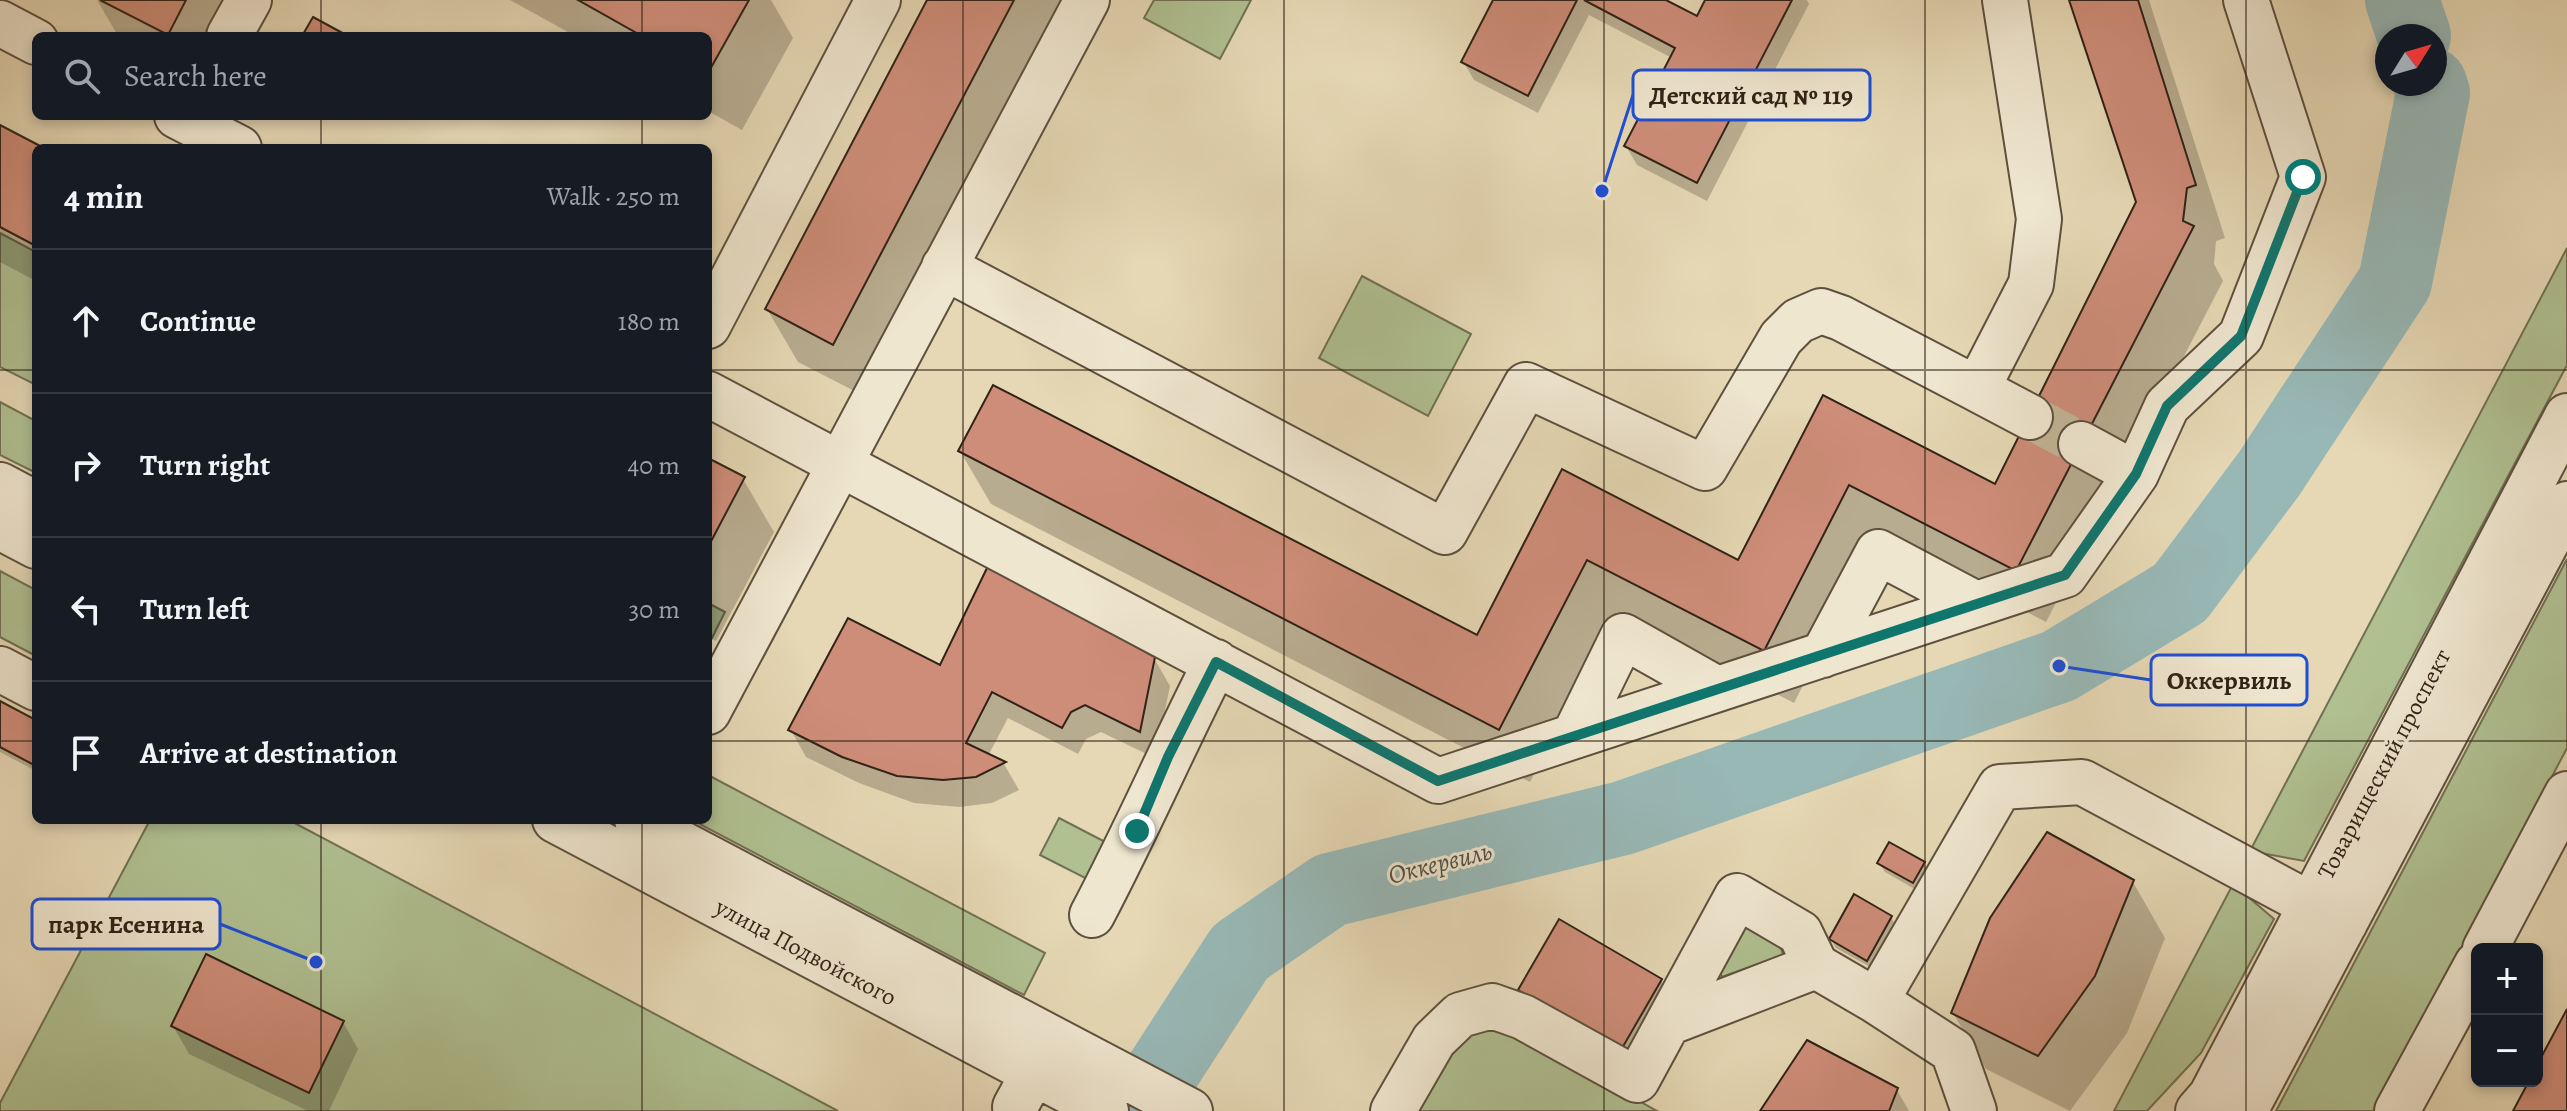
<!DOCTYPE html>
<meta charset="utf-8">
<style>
body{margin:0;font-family:Alegreya,serif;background:#20242c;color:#f1f3f6}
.controls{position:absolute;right:24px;bottom:24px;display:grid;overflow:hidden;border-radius:12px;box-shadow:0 4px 12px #0003}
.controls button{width:72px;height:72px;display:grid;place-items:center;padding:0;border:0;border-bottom:2px solid #363941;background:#171b24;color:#f1f3f6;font:40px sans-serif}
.compass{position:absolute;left:2375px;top:24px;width:72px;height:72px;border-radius:50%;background:#171b24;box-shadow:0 4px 12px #0003;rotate:53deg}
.stop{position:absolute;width:24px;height:24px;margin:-18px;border:6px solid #0f766e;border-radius:50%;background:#fff}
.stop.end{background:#0f766e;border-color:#fff;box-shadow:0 2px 8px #0008}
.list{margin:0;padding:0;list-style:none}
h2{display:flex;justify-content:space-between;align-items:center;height:104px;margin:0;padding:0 32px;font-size:34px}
h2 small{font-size:26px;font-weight:400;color:#9ea1a6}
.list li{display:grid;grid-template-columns:52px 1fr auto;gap:24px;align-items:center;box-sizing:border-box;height:144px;padding:0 32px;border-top:2px solid #363941}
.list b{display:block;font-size:30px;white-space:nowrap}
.list em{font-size:26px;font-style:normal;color:#9ea1a6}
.icon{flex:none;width:44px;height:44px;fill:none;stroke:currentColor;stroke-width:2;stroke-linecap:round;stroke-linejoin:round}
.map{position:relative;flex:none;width:2567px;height:1111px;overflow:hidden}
.search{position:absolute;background:#171b24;box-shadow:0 4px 12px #0003;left:32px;top:32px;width:680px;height:88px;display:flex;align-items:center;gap:20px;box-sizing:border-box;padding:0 28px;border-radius:12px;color:#9ea1a6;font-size:30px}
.panel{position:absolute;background:#171b24;box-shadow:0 4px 12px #0003;left:32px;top:144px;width:680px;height:680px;border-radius:12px}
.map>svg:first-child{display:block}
.green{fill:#b0c091;stroke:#707154;stroke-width:2}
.shadow{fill:#0003}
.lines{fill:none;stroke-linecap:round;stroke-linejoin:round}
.river{stroke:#98b8b6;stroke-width:74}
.building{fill:#ce8d79;stroke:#302216;stroke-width:2}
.minor-tunnel{stroke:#c2b495;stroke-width:44;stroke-dasharray:44 22;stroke-linecap:butt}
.minor-casing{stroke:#5e503e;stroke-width:48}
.minor{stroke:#efe6cf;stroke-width:44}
.route{stroke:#0f766e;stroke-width:10}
.grid{fill:none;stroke:#302216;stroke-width:2;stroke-opacity:0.55}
.labels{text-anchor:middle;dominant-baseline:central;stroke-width:6;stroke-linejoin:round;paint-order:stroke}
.street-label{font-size:24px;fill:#302216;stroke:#efe6cf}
.water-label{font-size:26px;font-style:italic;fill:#4f4f46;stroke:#efe6cf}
.leader{fill:none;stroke:#1d4ed8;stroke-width:3}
.callout-dot{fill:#1d4ed8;stroke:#efe6cf;stroke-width:3}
.callout{fill:#efe6cf;stroke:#1d4ed8;stroke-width:3}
.callout-label{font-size:26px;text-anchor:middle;font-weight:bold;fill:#302216}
</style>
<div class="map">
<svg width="2567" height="1111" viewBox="0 0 2567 1111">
<rect width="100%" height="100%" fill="#e6d8b5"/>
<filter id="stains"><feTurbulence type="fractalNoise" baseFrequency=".0025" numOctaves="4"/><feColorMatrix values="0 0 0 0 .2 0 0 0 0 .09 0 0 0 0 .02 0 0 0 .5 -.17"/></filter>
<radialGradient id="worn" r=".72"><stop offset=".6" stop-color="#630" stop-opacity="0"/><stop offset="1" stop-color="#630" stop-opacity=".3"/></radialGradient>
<!-- green -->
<path class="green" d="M1154,0H1251L1220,59L1144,18Z
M0,233L36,252V385L0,367Z
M2567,248V365L2304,861L2250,851Z
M1362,276L1471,334L1428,416L1319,358Z
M0,402L36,421V473L0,455Z
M2567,559V748L2378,1107L2375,1111H2276Z
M0,571L36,590V656L0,637Z
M708,603L725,612L708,646Z
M708,775L1045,953L1024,995L692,820H708Z
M1059,818L1113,846L1095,883L1040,855Z
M150,820H289L838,1111H0V1103Z
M2233,884L2274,919L2201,1053L2147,1111H2114Z
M1740,917L1778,936L1783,955L1722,977L1714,961Z
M1492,1026L1514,1031L1657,1111H1416L1452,1049L1471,1031Z"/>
<!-- shadow -->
<path class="shadow" d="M97,0H243L224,36H118Z
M510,0H771L793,38L742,130L708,111V36H575Z
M929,0H1072L864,396L798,362L767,309Z
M1495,0H1661L1698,19L1707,0H1807L1809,4L1707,201L1637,165L1626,146L1672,58L1589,15L1538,113L1474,80L1463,61Z
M2071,0H2149L2225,238L2216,241L2214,264L2223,281L2046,622L1880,536L1794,703L1617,612L1530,782L991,504L960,451L1478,638L1563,472L1739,562L1824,397L1996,486L2138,202Z
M0,127L40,148H36V281L0,262Z
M708,460L743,479L774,532L716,641L708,637Z
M1154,658L1170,686L1155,758L1101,732L1086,739L1078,754L1008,718L988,756L1004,764L1019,790L992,803L959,807L914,803L859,783L806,757L791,730L941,668Z
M0,704L36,722V771L0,752Z
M1879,863L1924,864L1929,872L1918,891L1885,872Z
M2133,882L2165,938L2127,1033L2070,1111L1986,1069L1953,1013Z
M1891,917L1896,926L1872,968L1836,948L1831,939Z
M1661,980L1672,999L1632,1067L1531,1008L1520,990Z
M343,1022L358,1049L329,1111H308L189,1054L173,1026Z
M1897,1090L1909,1111H1763Z"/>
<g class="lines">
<!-- river -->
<path class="river" d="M2402,0L2414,36
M1137,1111L1240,952L1330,890L1623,818L2059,666L2180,593L2269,474L2395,282L2433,93L2430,84"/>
</g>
<!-- building -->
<path class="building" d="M100,0H186L168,35Z
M578,0H749L708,73V36H642Z
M927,0H1014L833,345L765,309Z
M1493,0H1577L1528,96L1461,62Z
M1584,0H1666L1697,16L1705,0H1792L1697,183L1624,146L1675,48Z
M2069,0H2138L2196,185L2187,188L2183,221L2194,226L2016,571L1849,485L1764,651L1587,560L1499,730L958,451L993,385L1477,635L1562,469L1738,560L1823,395L1995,484L2136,202Z
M313,17L348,36H302Z
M0,125L44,148H36V246L0,227Z
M708,458L745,477L708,547Z
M988,566L1155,657L1140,732L1085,705L1071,712L1062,728L992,692L966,743L1006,762L976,777L943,780L897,776L842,757L788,730L848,618L940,665Z
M0,701L36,720V766L0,747Z
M2047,832L2134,880L2095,976L2038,1056L1951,1013L1990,918Z
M1889,842L1925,862L1913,883L1877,863Z
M1854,894L1892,916L1867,961L1829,939Z
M1559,919L1662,979L1621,1050L1518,990Z
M206,954L344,1021L309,1093L171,1026Z
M2567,1009V1111H2513L2529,1081H2537V1065Z
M1807,1040L1898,1088L1889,1111H1760Z"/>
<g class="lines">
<!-- minor-tunnel -->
<path class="minor-tunnel" d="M2030,417L2081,444"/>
<!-- minor casing -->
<g class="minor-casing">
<path id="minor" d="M0,23L36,42
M229,36L249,0
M177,116L239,148
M944,267L1445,532L1526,385L1705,468L1781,338L1798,321L1821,311L1841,318L1977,389L2031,284L2039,219L2005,0
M708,326L878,0
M1977,389L2030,417
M708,394L1438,781L2065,575L2136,474L2167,406L2241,336L2303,177L2246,0
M2081,444L2136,474
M0,485L36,504
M0,527L36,546
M1823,655L1878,552L1976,604
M0,669L36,688
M708,712L1087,0
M1574,736L1623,636L1717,689
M555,820L1106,1111
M637,820L1190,1111
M1092,915C1136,832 1173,746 1216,662
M2485,949L2567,794
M1668,1023L1816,966
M1015,1107L1047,1048
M1393,1111L1434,1040L1460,1015L1492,1006L1523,1017L1637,1080L1737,896L1800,933L1816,966L1876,1001
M1974,1111L1953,1051L1876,1001L2000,787L2082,782L2345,923
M2198,1111L2211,1096L2567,416
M2245,1111L2567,504
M2397,1111L2477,964"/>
</g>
<!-- minor -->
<use href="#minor" class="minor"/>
</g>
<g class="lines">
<!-- route -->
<path class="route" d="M1137,831L1168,757L1216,662L1438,781L2065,575L2136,474L2167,406L2241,336L2303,177"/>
</g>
<!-- grid -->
<path class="grid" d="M321,0V36M642,0V36M963,0V1111M1284,0V1111M1604,0V1111M1925,0V1111M2246,0V1111M321,116V148M642,116V148M0,370H36M708,370H2567M0,741H36M708,741H2567M321,820V1111M642,820V1111"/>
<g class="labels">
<!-- street labels -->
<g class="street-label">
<text transform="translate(2384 764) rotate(-62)">Товарищеский проспект</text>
<text transform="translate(806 952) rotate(28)">улица Подвойского</text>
</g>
<!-- water labels -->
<g class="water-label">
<text transform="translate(1440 863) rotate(-14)">Оккервиль</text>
</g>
</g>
<!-- callouts -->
<path class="leader" d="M1602 191L1633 95M2059 666L2151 680M316 962L220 924"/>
<g class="callout-dot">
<circle cx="1602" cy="191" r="8"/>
<circle cx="2059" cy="666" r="8"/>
<circle cx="316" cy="962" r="8"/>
</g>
<g class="callout">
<rect x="1633" y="70" width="237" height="50" rx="8"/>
<rect x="2151" y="655" width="156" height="50" rx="8"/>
<rect x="32" y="899" width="188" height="50" rx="8"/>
</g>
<g class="callout-label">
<text x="1751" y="104">Детский сад № 119</text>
<text x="2229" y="689">Оккервиль</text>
<text x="126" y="933">парк Есенина</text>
</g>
<rect width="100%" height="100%" filter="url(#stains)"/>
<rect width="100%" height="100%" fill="url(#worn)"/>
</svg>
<div class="controls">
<button>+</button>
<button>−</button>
</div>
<svg class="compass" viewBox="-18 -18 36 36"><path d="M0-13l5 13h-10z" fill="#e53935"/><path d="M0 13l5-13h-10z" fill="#9ea1a6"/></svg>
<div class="stop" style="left:2303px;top:177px"></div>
<div class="stop end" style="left:1137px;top:831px"></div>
<div class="search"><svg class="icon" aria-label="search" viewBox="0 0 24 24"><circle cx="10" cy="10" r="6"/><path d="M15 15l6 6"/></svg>Search here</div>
<section class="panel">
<h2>4 min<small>Walk · 250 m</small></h2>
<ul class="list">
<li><svg class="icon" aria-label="ahead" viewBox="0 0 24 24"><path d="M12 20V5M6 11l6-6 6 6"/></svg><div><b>Continue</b></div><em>180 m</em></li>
<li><svg class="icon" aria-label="right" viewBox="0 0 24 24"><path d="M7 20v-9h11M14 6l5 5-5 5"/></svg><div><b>Turn right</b></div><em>40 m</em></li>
<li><svg class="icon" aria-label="left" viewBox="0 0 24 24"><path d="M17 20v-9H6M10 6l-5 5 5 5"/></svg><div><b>Turn left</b></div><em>30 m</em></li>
<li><svg class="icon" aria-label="arrive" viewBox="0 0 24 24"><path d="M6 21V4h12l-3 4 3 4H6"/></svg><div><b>Arrive at destination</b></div></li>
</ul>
</section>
</div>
